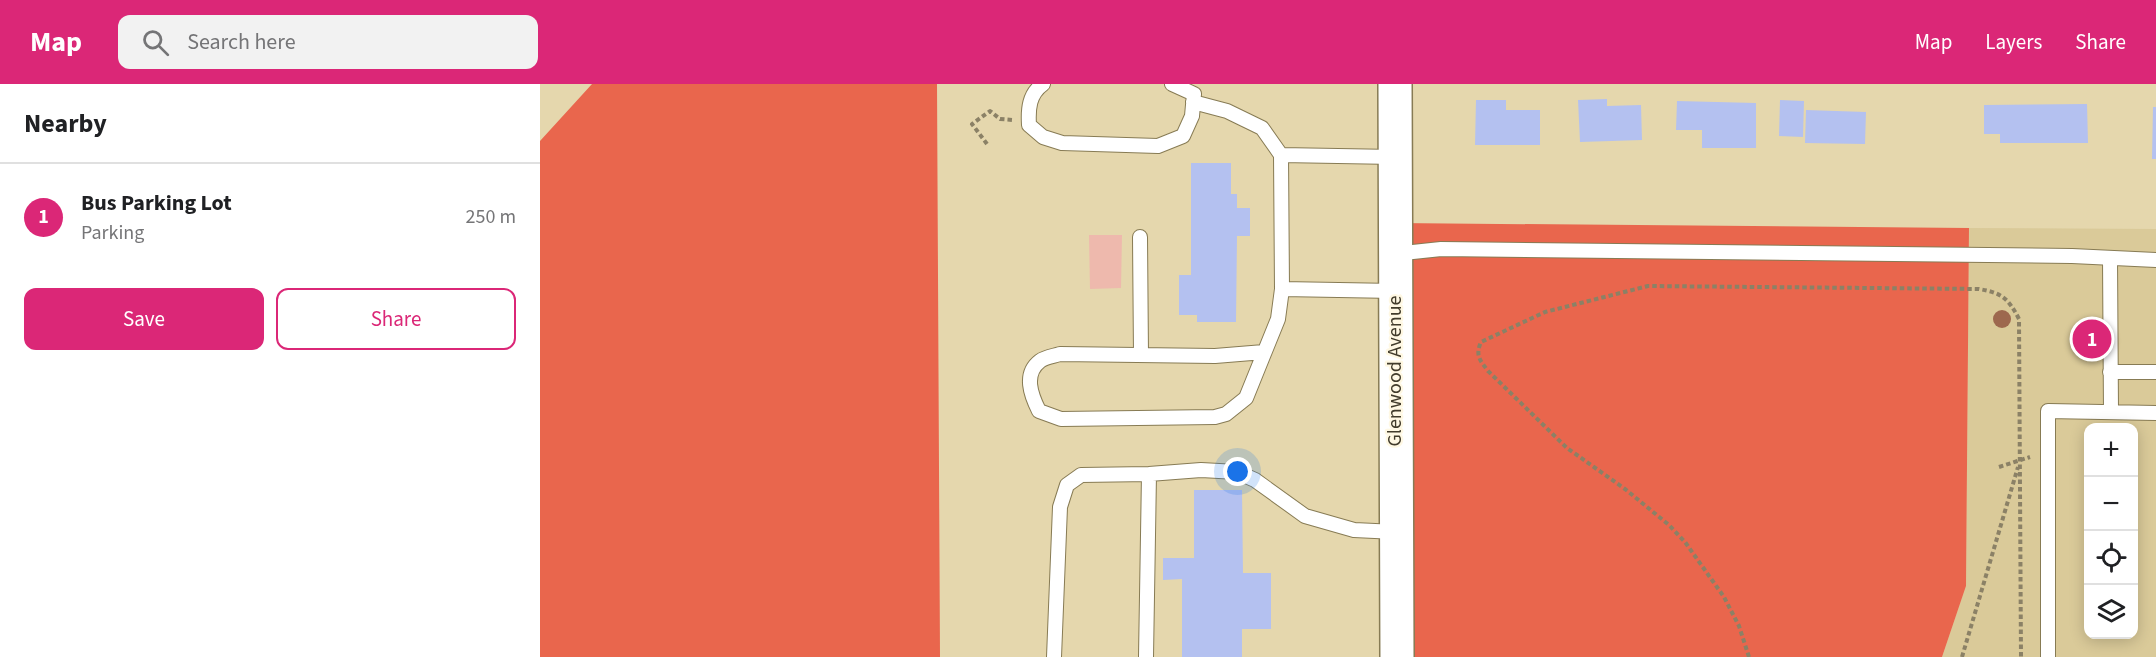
<!DOCTYPE html>
<meta charset="utf-8">
<style>
body{margin:0;font-family:"Source Sans 3",sans-serif;background:#f2f2f2;color:#202124}
.controls{position:absolute;right:18px;bottom:18px;display:grid;overflow:hidden;border-radius:12px;box-shadow:0 3px 15px #0003}
.controls button{width:54px;height:54px;display:grid;place-items:center;padding:0;border:0;border-bottom:2px solid #e0e0e0;background:#fff;color:#202124;font:30px sans-serif}
.you{position:absolute;left:698px;top:388px;width:21px;height:21px;margin:-15px;border:4px solid #fff;border-radius:50%;background:#1a73e8;box-shadow:0 0 0 9px #1a73e833}
.badge{display:grid;place-items:center;width:39px;height:39px;border-radius:50%;background:#db2777;color:#fff;font-size:20px;font-weight:700}
.pin{position:absolute;translate:-50% -50%;border:3px solid #fff;box-shadow:0 2px 6px #0006}
.list{margin:0;padding:0;list-style:none}
h2{display:flex;justify-content:space-between;align-items:center;height:78px;margin:0;padding:0 24px;font-size:26px}
h2 small{font-size:20px;font-weight:400;color:#757577}
.list li{display:grid;grid-template-columns:39px 1fr auto;gap:18px;align-items:center;box-sizing:border-box;height:108px;padding:0 24px;border-top:2px solid #e0e0e0}
.list b{display:block;font-size:22px;white-space:nowrap}
.list p{margin:0;font-size:20px;white-space:nowrap;color:#757577}
.list em{font-size:20px;font-style:normal;color:#757577}
.actions{display:flex;gap:12px;padding:18px 24px}
.actions a{flex:1;padding:14px 0;border:2px solid #db2777;border-radius:12px;text-align:center;font-size:21px;color:#db2777}
.actions .main{background:#db2777;color:#fff}
.icon{flex:none;width:33px;height:33px;fill:none;stroke:currentColor;stroke-width:2;stroke-linecap:round;stroke-linejoin:round}
.map{position:relative;flex:none;width:1616px;height:573px;overflow:hidden}
header{display:flex;align-items:center;gap:36px;box-sizing:border-box;height:84px;padding:0 30px;background:#db2777;color:#fff}
header strong{font-size:28px}
nav{display:flex;gap:33px;margin-inline-start:auto;font-size:21px}
.search{width:420px;height:54px;background:#f2f2f2;display:flex;align-items:center;gap:15px;box-sizing:border-box;padding:0 21px;border-radius:12px;color:#757577;font-size:22px}
main{display:flex}
aside{flex:1;background:#fff}
.map>svg:first-child{display:block}
.built{fill:#daca99;fill-rule:evenodd}
.green{fill:#eeb9ad}
.forest{fill:#e9664d}
.building{fill:#b4c1f0}
.lines{fill:none;stroke-linecap:round;stroke-linejoin:round}
.service-casing{stroke:#877b54;stroke-width:16}
.tertiary-casing{stroke:#877b54;stroke-width:36}
.path{stroke:#8b8166;stroke-width:4;stroke-dasharray:4.5 3;stroke-linecap:butt}
.service{stroke:#fff;stroke-width:14}
.tertiary{stroke:#fff;stroke-width:33}
.tree{fill:#9d684e}
.labels{text-anchor:middle;dominant-baseline:central;stroke-width:4.5;stroke-linejoin:round;paint-order:stroke}
.street-label{font-size:20px;fill:#413b2b;stroke:#fff8e3}
</style>
<header>
<strong>Map</strong>
<div class="search"><svg class="icon" aria-label="search" viewBox="0 0 24 24"><circle cx="10" cy="10" r="6"/><path d="M15 15l6 6"/></svg>Search here</div>
<nav><a>Map</a><a>Layers</a><a>Share</a></nav>
</header>
<main>
<aside>
<h2>Nearby<small></small></h2>
<ul class="list">
<li><span class="badge">1</span><div><b>Bus Parking Lot</b><p>Parking</p></div><em>250 m</em></li>
</ul>
<div class="actions"><a class="main">Save</a><a>Share</a></div>
</aside>
<div class="map">
<svg width="1616" height="573" viewBox="0 0 1616 573">
<rect width="100%" height="100%" fill="#e5d7ad"/>
<!-- built -->
<path class="built" d="M1429,144L1616,145V573H1402L1426,502ZM1548,344H1594V550H1548Z"/>
<!-- green -->
<path class="green" d="M549,151H582L581,204L550,205Z"/>
<!-- forest -->
<path class="forest" d="M52,0H397L400,573H0V57Z
M855,139L1429,144L1426,502L1402,573H857Z"/>
<!-- building -->
<path class="building" d="M1067,15V22L1101,21L1102,56L1040,58L1038,16Z
M936,16H966V26H1000V61H935Z
M1240,16L1264,17L1263,53L1239,52Z
M1137,17L1216,19V64H1162V46H1136Z
M1547,20L1548,59H1460V50H1444V21Z
M1613,23H1616V75H1612Z
M1266,26L1326,28L1325,60L1265,59Z
M651,79H691V110H697V124H710V152H697L696,238H657V231H639V191H651Z
M654,406H702L703,489H731V545H702V573H642V495L623,496V474H654Z"/>
<g class="lines">
<!-- service casing -->
<g class="service-casing">
<path id="service" d="M503,0C489,10 488,25 489,41L503,53L522,59L618,62L643,52L652,32L654,10L632,0
M653,18L687,27L722,44L741,71
M855,73L741,71L742,205L855,207
M600,153L601,271
M854,170L901,165L1532,172L1616,176
M1570,174L1571,328
M724,268L675,272L520,270C514,272 505,273 500,277C483,290 491,311 499,327L521,335L675,333L686,330L706,314L738,235L742,205
M1570,288H1616
M514,573L520,423L527,401L541,391L609,390L661,386L697,388L715,396L765,432L814,446L856,448
M606,573L609,390
M1508,573V327L1616,329"/>
</g>
<!-- tertiary casing -->
<g class="tertiary-casing">
<path id="tertiary" d="M855,0L857,573"/>
</g>
<!-- path -->
<path class="path" d="M447,60L432,40L450,27L460,35L473,36
M1459,383L1490,373
M1209,573L1199,542L1184,513L1145,458L1129,441L1085,405L1027,364L948,287C940,276 935,272 941,258L1005,228L1108,202L1439,205C1462,209 1468,214 1479,235L1481,573
M1422,573L1478,383"/>
<!-- service -->
<use href="#service" class="service"/>
<!-- tertiary -->
<use href="#tertiary" class="tertiary"/>
</g>
<!-- trees -->
<circle class="tree" cx="1462" cy="235" r="9"/>
<g class="labels">
<!-- street labels -->
<g class="street-label">
<text transform="translate(855 287) rotate(-90)">Glenwood Avenue</text>
</g>
</g>
</svg>
<div class="controls">
<button>+</button>
<button>−</button>
<button><svg class="icon" aria-label="locate" viewBox="0 0 24 24"><circle cx="12" cy="12" r="6"/><path d="M12 2v4M12 18v4M2 12h4M18 12h4"/></svg></button>
<button><svg class="icon" aria-label="layers" viewBox="0 0 24 24"><path d="M12 4l9 5-9 5-9-5zM3 14l9 5 9-5"/></svg></button>
</div>
<div class="you"></div>
<div class="pin badge" style="left:1552px;top:255px">1</div>
</div>
</main>
